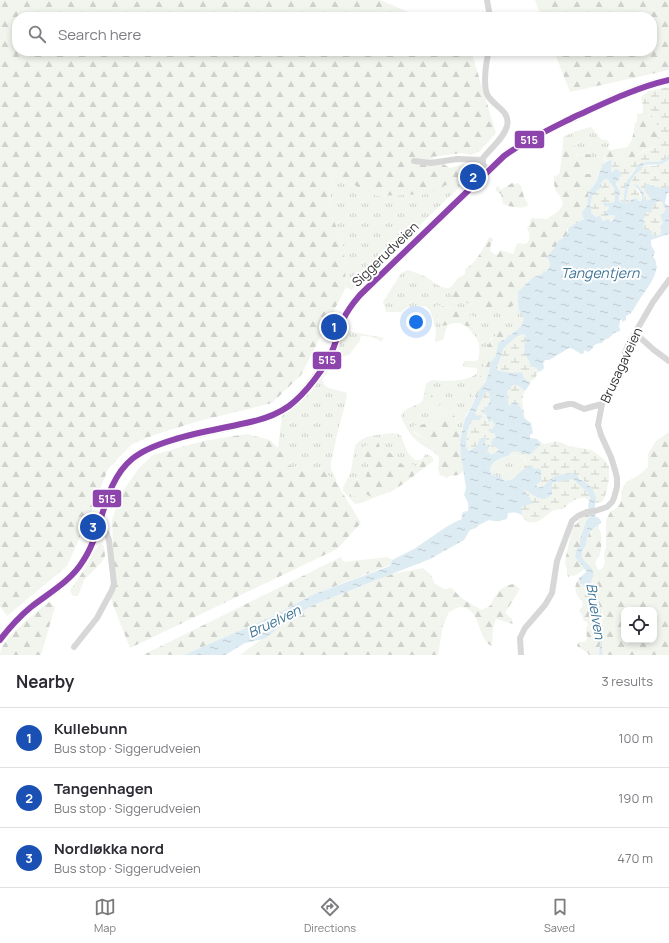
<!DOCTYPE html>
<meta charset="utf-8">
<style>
body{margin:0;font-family:Manrope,sans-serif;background:#f2f2f3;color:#2b2b33}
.controls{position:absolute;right:12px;bottom:12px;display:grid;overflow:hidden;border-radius:8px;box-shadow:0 2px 6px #0003}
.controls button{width:36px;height:36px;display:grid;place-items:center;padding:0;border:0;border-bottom:1px solid #e1e1e2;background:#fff;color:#2b2b33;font:20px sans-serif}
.you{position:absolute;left:416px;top:322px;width:14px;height:14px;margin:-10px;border:3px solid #fff;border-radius:50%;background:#1a73e8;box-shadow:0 0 0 6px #1a73e833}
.badge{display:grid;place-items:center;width:26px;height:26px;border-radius:50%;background:#7a7a7a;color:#fff;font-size:13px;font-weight:700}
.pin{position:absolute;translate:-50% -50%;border:2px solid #fff;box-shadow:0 1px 4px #0006}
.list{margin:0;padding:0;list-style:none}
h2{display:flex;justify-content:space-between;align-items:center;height:52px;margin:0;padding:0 16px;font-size:17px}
h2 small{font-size:13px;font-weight:400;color:#7c7c81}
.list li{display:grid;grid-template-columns:26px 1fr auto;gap:12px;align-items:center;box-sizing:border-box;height:60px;padding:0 16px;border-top:1px solid #e1e1e2}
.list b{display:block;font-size:15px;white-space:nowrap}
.list p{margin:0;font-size:13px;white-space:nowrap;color:#7c7c81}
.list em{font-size:13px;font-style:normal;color:#7c7c81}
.icon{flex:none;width:22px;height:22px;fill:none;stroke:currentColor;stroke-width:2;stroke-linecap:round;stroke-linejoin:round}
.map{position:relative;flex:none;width:669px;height:655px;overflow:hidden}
.search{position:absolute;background:#fff;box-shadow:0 2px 6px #0003;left:12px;right:12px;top:12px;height:44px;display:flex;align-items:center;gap:10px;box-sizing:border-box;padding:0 14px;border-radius:16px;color:#7c7c81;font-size:15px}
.sheet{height:232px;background:#fff}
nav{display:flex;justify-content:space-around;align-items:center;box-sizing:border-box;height:56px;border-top:1px solid #e1e1e2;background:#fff;font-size:11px;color:#7c7c81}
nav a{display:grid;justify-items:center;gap:2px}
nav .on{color:#7a7a7a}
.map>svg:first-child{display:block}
.grass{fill:url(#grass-tufts)}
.forest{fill:url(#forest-firs);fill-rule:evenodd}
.wetland{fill:url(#wetland-marsh)}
.water{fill:url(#water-ripples);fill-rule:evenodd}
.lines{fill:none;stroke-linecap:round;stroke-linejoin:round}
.minor{stroke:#d7d7d7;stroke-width:6}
.major{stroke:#cacaca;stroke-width:8}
.bus-1-casing{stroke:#fff;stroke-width:9}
.bus-1{stroke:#8e44ad;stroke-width:6}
.labels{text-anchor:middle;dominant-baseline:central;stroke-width:4;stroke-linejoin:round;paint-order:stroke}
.street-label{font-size:13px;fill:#333;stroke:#fff}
.water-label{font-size:14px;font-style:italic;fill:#3f7597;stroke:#fff}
.line-badge{stroke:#fff;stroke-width:1.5}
.badge-label{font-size:11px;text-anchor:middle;font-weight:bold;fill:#fff}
</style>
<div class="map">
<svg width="669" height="655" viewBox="0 0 669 655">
<defs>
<pattern id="grass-tufts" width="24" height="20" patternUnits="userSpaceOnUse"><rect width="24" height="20" fill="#f1f5ed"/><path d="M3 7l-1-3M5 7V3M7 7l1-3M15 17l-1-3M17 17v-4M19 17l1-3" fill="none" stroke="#cfd2cc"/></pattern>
<pattern id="forest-firs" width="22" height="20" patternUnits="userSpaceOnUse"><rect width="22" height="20" fill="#f1f5ed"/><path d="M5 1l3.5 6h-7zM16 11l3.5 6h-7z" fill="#cfd2cc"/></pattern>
<pattern id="wetland-marsh" width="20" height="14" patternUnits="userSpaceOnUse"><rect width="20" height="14" fill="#f1f5ed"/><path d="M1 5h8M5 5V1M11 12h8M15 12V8" fill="none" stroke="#cfd2cc"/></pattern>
<pattern id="water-ripples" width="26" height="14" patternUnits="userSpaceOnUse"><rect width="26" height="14" fill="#ddebf3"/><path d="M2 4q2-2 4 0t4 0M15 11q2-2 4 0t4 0" fill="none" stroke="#becad1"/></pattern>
</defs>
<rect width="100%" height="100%" fill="#fff"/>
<!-- grass -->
<path class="grass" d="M591,127L601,139L607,140L610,144L608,149H604V158L606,161L603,164L598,175L596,169L593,168L590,174H587L585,173V154L579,156C575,153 574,150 575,145L569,141L563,144V137L576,131Z
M480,166L478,170L470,174L471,176L352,290L346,287L344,248L329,207L333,175L377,196L429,194Z
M408,270C414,272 420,274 426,277C433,281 440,289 449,288C448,294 453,296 458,298L508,308L518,303C518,312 523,313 524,320C522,322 522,324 520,327C518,330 514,331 511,335H508L506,332L491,338L486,354L484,365L485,369L482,375L472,385V396L476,397L473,404L466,415L461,434L456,423L455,417C450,414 443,410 439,405C433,398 434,395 424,394C425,390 425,384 428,382C432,379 439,381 444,381C453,381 471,380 477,373V368L464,367L463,364L464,361H475L478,360C482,343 478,338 466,326L477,325L478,319L467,314L441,305L443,326L448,325L446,329L443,340L435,342L436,329L430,310L425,306H414L406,308L402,312H386L383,302L384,300L400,275L403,272Z
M343,330L384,338L381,342C377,337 367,336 361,336L359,342L352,351L350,354L338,359L322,379C324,391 338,389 347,393L346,401L337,435L331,462V469L336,479V482L321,469L289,466L284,454L278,449L282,414L292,408Z
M423,400L433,405L439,414L438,417L426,419L424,424L420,425L413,432L430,442L434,452C420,444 412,439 405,425C403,421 400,417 402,413C407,406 418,407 423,400Z
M392,433L398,434L401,436L408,453L415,460C422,461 422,458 426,454L431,456L433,458L423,461L416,466L404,465L399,463L392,454L388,452L376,453L377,441L365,446L363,451C369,465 370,465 365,479L361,480L356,479V496C364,493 366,493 373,498C369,500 359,504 355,504L343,491V488L351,471L355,446C364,433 379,436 392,433Z
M510,455C516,456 524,456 526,462C524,467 516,479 510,481C508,481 505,480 503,480V478L492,475C485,464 502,458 510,455Z"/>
<!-- forest -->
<path class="forest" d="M0,0H380L420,17H17V51H471L496,133L480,151L471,155L462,153L431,157L450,168C460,165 470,161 480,166L430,194L377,196L333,175L329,207L344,248L346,287L325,328L301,375L272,403L199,421L154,435L132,444L108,469L92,510L67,566L7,616L0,606Z
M535,0H669V70L570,92L554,51H652V17H541Z
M643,113L651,115L655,119L659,133L657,144L654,148L644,150L631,159L627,161L618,159L612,161L609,160L606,161L603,152L604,148L611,150L627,147L631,142L633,135L635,123L637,121V114Z
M569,141L574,143C576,148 572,151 578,156L586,154L591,155C592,160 589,163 585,166V173L587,174H590L592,168L596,169L598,175L596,182L588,194V199L587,206L583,215L584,219L569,227L567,229L568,232L566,236L558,241L557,245L547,259L550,264C548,272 539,275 532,278V280L529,281C527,284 523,286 521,290L519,291L518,303L508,308L492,312L483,310L452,296L448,291L449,288L452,286L458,278L462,276L465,274V269C475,264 485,247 489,237L492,238L493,240L490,247L491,252L496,255L499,253L500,250L513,254L517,243C520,243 522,244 525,244C531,242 530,232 527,228L530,224V220L532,218L547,219C551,216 557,213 560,209C567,200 558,196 555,189C554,185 554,180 554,176L558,175L560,172L563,144Z
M512,183L515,184L518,183L521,186L524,197L528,204L526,207C518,208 511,207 503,204L501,194L496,191V187L499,186L500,189H502Z
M436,305C448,306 466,314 478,318L479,322L477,325C474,325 469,327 466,326C462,325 461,322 456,323C452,323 448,325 443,326C437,321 435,312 436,305Z
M500,331L506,332L508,335L506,339L501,341L498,343L496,356L490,363L489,372L485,383L481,387L476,397C473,396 470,395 469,391C469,383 481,379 484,371C486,366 484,370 484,365C484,357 488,340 495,336L496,332Z
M424,394C426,394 429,394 431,395C439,400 438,411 451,412L455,417L456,423L461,434L460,440L463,472L458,475L449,476L447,478L440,475L438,468L439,462V457L434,452L430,442L412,430V427L417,424L420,425L424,424L426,419L430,417L435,418L438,417L439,414L433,405L423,400Z
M669,432V655H603L602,652V614L593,583H591V581L593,577L591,568L583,559L582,553L586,545L589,533L598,526C599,529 601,532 601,535C602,539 601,551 600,554C598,561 593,559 597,569L600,570L603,568L605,562L604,554L606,547V520L611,511C619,509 623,501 621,492L626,482L639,475L648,467V454L656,441ZM624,610H654V640H624Z
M247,434L270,440L284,454L289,466L321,469L336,482L361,523L337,549L130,648L110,597L113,546L112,520L120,495L139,468L153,455L203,441Z
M377,441C381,446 380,448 377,453C380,453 384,451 388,452C393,453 398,463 404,465C409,464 411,463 416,466L423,461L433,458V461L403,484L392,491L373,498C362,490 363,496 352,497C348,491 350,485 353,479L361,480L365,479C370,465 369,465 363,452L365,446Z
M587,515H590L586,521L580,538V547L575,554L581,566L585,569L577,574L576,575L574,576L572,575L568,577L565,561L572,529L574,525L577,524C579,519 581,517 587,515Z
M100,544L104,546L105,556L101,563L84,580L78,596H73L70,591L86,567L95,550Z
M341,557L344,562L388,557L392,560L390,565L312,595L273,616L184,655H143Z
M423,568L431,575L434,583L444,589L452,588C460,599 471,604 482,610L490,606C496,594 500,586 514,584L520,589L505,613L512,619L513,624L496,619L493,628L492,646C489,644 486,643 485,640C478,630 478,608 461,607C458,607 453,610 449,612L443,625L438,655H240L290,618L313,605L392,574Z
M579,579L582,585L587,588L589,596L594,605L600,626L601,632L599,655H589L588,653L578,647L577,645L579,642H584L587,639L586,628L588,625L587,622L584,621L582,615L579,611L580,609L582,607L583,602C576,596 572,587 579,579Z
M49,602L55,607L41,655H0C0,639 37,612 49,602Z"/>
<!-- wetland -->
<path class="wetland" d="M669,87V153C668,155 667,157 666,159C660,164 653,160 647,162C644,163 638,166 636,168C630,175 625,184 624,194C623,197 624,199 622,203L620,201L619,189L616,185V183L620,177L613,172L612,173L611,168L612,161L618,159L627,161L631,159L644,151L654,148L657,144L659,133L655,119L651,115L643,113V106L641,98L642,96L649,91Z
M669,159V186C664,191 657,187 651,184L644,189L651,198L650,200L648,201L645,199L644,194L638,185L636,184L634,185L641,196V200L640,201L636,198H633L627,204H624L626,195L633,178L643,165L656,166Z
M605,179H608C610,184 615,187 615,192C616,196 614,199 614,203V204L612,202L607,203L604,202L605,207L608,206L609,209L607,211L608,216L613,215L615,216L612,219L611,222L604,220L603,221L601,216L599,215L596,217L591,213L592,208L590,206C593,197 590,195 600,189L602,182Z
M659,201H663L666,210L665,212L661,214L663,222L662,225L660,226L661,231L660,235L656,236L652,235L651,230H645L643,226L645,222L643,220L645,217L644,215L645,212L648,213L654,204Z
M523,334L526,336V338L524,347L525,353L532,368H536L538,372L535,379L532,380L530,383L524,378L523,374L520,372L513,373L501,371L497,370V367L504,348L516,337Z
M514,384L519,386L525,391C519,403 525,408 525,420L524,418C523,412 520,406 515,402L510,406H509L507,392Z
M487,392H489C491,401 490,404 484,409V415L487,416V421L489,422L492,420H494L495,424L492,429H488L494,433L496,437L493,438L492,445C495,447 498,448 498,451C494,454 487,456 487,449L489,447L485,446V444L487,436V434L484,439L478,440L477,445L470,451L467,449C465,441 467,427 473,420H476L480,415L475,416L474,415L485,393Z
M556,441L563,443L568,446L592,450L606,461L609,467V478L607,490L604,499L602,502L596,503C599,491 587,484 579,477L552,478L543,487L538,488L537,484L541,478L540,473L541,470L539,468L535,469L531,466L521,471L526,464V460L520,456L510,455V453L515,451L533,452L541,444L540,442L544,444Z
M571,479H575L588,493L589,495V501L586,498C580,497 574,500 568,504C567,505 566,507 564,508C560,510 556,509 552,511C548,514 545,517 542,519C530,526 521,522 521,508L523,505H530L524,491L525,490C534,495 543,505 552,494L551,483Z"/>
<!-- water -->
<path class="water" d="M669,153V159C659,168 654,163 643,165L641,170C630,176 627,193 625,204L629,202L632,199L636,198L639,201H641C644,195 638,189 634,185V184L638,185L644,194L645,199L648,201L650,200V198L644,189L646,184C654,184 661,192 669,186V192L667,194L665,203L669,206V234L651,240V245L655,252L653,257C656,259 656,262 656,265L657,266C655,281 645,290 638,302C634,308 633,313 626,316V320L622,322V319L620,320L619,327L620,329V331L614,333L609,338L604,340L602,343C590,344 596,348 588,352L584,350V353L581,354L573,349L569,348L549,360H545L543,364C545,367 544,370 539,372L536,368L531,367L528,359L526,356L524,347L526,338V336L523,334L516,337L504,348L497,367V370L501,371L513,373L520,372L523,374L524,378L530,383V384L525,391C521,388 518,384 513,385L507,392L509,406H510L513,402H517L523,412L524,418L531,423L533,433L530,435V438L537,439L540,442L541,444L530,455L515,451L510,453V455C502,458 485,463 492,475L502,477L503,480C513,482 513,478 520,472C523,469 528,468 531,465L535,469L539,468L541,470V480C539,483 536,483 537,487C545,489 548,479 555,476C559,475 568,473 573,473C576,474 578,477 580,479C588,484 594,488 596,497C597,502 594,505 595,509C595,511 595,513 595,516L600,519L601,523C598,526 592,529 589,533C587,537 587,541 586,545C584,548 582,551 582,554C581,564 600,567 591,581V583L594,585L595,590L601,611V621L602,627V652L603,655H599L601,632L600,626L594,605L589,596L587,588C583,585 579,585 579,578L585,573L586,571L578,561L575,556L576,551L580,546V539L586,521L590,516L588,505L590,498L588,493L573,479L552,483V494C543,505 534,495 525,490L524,491L530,498L532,504L523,506L521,508L522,515C516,512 515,512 508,513L507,519C501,521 495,522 489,520L479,525L476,528L470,530L464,540L430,559L313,605L290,619L264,639L245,643L225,655H184L273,616L312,595L390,566L392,560L414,549L446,527L459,520H461L463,512L468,511C469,503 468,502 464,495L466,488L461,456L460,440L465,419L473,404L479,390L482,386L485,383L489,372L490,363L496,356L498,343L501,341L506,339L508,335H511C514,331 518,330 520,327C522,324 522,322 524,320C523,316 520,313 519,310C517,304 519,297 518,291C521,290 521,289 523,287C525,284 527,283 529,281L531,280L532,278C539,275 549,272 550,264L547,257L557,245L558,241L566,236L568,232V229L569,227L584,219C584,218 582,214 582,213C583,210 586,208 587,205C588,201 587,196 589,193C590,189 594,186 596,182C600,174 600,163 610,160L612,161L611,168L612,173L613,172L614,170L616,169C625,173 620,177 616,183V185L620,191C620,196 617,200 622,203C625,197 624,189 626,183C629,177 635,172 637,166C646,158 658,165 665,159C667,158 668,155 669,153ZM605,179H608C610,184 615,187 615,192C616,196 614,199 614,203H613L612,202L607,203L604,202L603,203L605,207L608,206L609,208L606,212V215L607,216L613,215L615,216L611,222L608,219L603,221L600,215L596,217L591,213L592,208L590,206C593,197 590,195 600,189L602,182ZM659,201H663V205L666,210L665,212L660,215L663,222L662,225L660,226L661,231L660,235L656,236L653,235L651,230H645L643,226L645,222L643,220L645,217L644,215L645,212L651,213L654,204ZM487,392L489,393C491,401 490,404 484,409L483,413L487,416L488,422H489L493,420L494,421L492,422L495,424L492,429H488V430L494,433L496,437L493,438L491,444L498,449V451L492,454H490L487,451L490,445H489L486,446L485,444L487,434L484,439H479L477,445L470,451L467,449C465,441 467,427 473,420H479L481,418L482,416L480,415L475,416L474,415L485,393Z"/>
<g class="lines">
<!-- minor -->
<path class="minor" d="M487,0L490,17
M414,161L431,163L457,159L483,160
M488,171L483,164V158C491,148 504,138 507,126C511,110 492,106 487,94C483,84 486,61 489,51
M635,333L654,350L669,361
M556,407L569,404H573L584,409L602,404
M74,647L97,618L112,590L114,584L109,540L106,532L100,525
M521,655L520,638L525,628L545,605L552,593L557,561L572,521L578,516L587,512L595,511L607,507L612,502L614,498L617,487V478L615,470L611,457L601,435L598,425L602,404L616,382L625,353L628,345L653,302L669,280"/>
<!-- major -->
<path class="major" d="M0,640C7,630 15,621 24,613C44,596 68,584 83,562C104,530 102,485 132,459C151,444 174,440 197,434C210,431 224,428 238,425C256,421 274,417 289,406C304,395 325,366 333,349C337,339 339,330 343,320C347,311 353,303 360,295L504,156C524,140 548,130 571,119C603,104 634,87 669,80"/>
<!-- bus-1 casing -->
<g class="bus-1-casing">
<path id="bus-1" d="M0,640C9,628 19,617 31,607C49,593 71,581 83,561C104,530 102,484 132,459C156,439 211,431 241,424C258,421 275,416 289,406C306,393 325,368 333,349C337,339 339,329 343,320C347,311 353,303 360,295L504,156C526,140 550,129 574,117C605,103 635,88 669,80"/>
</g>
<!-- bus-1 -->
<use href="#bus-1" class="bus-1"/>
</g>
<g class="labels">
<!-- street labels -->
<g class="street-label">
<text transform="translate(385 254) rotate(-44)">Siggerudveien</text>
<text transform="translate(621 365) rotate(-65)">Brusagaveien</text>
</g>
<!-- water labels -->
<g class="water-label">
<text x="600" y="272">Tangentjern</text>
<text transform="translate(596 611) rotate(81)">Bruelven</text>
<text transform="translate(274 621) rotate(-26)">Bruelven</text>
</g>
</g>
<g class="line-badge">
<rect x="514" y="130" width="31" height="19" rx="4" fill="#8e44ad"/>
<rect x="312" y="351" width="30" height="19" rx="4" fill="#8e44ad"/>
<rect x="92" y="489" width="30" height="19" rx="4" fill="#8e44ad"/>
</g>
<g class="badge-label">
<text x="529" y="144">515</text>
<text x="327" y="364">515</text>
<text x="107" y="503">515</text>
</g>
</svg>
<div class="controls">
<button><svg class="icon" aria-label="locate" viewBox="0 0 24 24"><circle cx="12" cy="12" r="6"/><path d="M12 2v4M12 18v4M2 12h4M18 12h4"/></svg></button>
</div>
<div class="you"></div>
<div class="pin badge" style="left:334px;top:327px;background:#1a4fb4">1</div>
<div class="pin badge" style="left:473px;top:177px;background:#1a4fb4">2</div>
<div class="pin badge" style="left:93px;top:527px;background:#1a4fb4">3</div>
<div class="search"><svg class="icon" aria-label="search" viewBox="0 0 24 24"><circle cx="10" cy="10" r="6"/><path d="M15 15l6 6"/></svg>Search here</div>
</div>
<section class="sheet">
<h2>Nearby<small>3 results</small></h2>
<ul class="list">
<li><span class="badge" style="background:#1a4fb4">1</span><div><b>Kullebunn</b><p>Bus stop · Siggerudveien</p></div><em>100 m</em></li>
<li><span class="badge" style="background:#1a4fb4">2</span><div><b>Tangenhagen</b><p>Bus stop · Siggerudveien</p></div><em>190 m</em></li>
<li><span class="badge" style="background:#1a4fb4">3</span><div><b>Nordløkka nord</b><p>Bus stop · Siggerudveien</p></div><em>470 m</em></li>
</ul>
</section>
<nav>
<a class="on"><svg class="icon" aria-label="map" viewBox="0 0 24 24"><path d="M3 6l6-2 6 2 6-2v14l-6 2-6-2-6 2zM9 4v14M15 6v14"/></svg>Map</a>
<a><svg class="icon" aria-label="directions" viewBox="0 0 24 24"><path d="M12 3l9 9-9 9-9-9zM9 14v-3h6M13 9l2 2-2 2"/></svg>Directions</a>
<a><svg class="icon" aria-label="saved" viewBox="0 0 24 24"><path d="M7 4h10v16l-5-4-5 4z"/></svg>Saved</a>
</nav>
